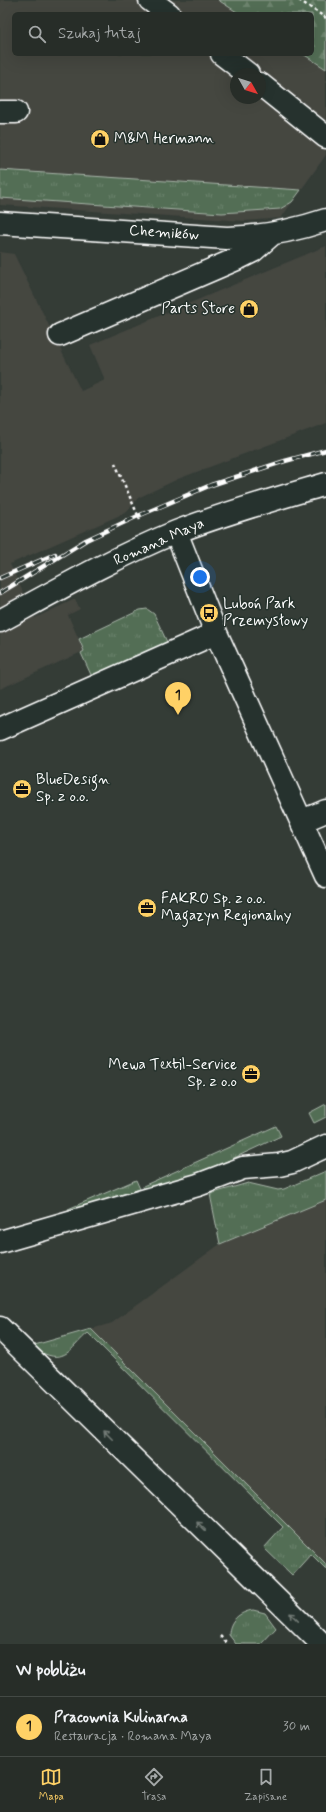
<!DOCTYPE html>
<html lang="pl">
<meta charset="utf-8">
<style>
body{margin:0;font-family:Mynerve,sans-serif;background:#333934;color:#f1f3f6}
.compass{position:absolute;left:230px;top:68px;width:36px;height:36px;border-radius:50%;background:#272d28;box-shadow:0 4px 16px #0002;rotate:129deg}
.you{position:absolute;left:200px;top:577px;width:14px;height:14px;margin:-10px;border:3px solid #fff;border-radius:50%;background:#1a73e8;box-shadow:0 0 0 6px #1a73e833}
.badge{display:grid;place-items:center;width:26px;height:26px;border-radius:50%;background:#ffd166;color:#111;font-size:13px;font-weight:700}
.pin{position:absolute;translate:-50% -33px;filter:drop-shadow(0 1px 2px #0008)}
.pin::after{content:'';position:absolute;top:21px;width:14px;height:12px;background:inherit;clip-path:polygon(0 0,100% 0,50% 100%)}
.list{margin:0;padding:0;list-style:none}
h2{display:flex;justify-content:space-between;align-items:center;height:52px;margin:0;padding:0 16px;font-size:17px}
h2 small{font-size:13px;font-weight:400;color:#a4a8a8}
.list li{display:grid;grid-template-columns:26px 1fr auto;gap:12px;align-items:center;box-sizing:border-box;height:60px;padding:0 16px;border-top:1px solid #434945}
.list b{display:block;font-size:15px;white-space:nowrap}
.list p{margin:0;font-size:13px;white-space:nowrap;color:#a4a8a8}
.list em{font-size:13px;font-style:normal;color:#a4a8a8}
.icon{flex:none;width:22px;height:22px;fill:none;stroke:currentColor;stroke-width:2;stroke-linecap:round;stroke-linejoin:round}
.map{position:relative;flex:none;width:326px;height:1644px;overflow:hidden}
.search{position:absolute;background:#272d28;box-shadow:0 4px 16px #0002;left:12px;right:12px;top:12px;height:44px;display:flex;align-items:center;gap:10px;box-sizing:border-box;padding:0 14px;border-radius:6px;color:#a4a8a8;font-size:15px}
.sheet{height:112px;background:#272d28}
nav{display:flex;justify-content:space-around;align-items:center;box-sizing:border-box;height:56px;border-top:1px solid #434945;background:#272d28;font-size:11px;color:#a4a8a8}
nav a{display:grid;justify-items:center;gap:2px}
nav .on{color:#ffd166}
.map>svg:first-child{display:block}
.built{fill:#444640;fill-rule:evenodd}
.grass{fill:url(#grass-tufts);stroke:#a9b6aa}
.forest{fill:url(#forest-firs);stroke:#a9b6aa}
.lines{fill:none;stroke-linecap:round;stroke-linejoin:round}
.minor-casing{stroke:#fff;stroke-width:25}
.path{stroke:#fff;stroke-width:2.5;stroke-dasharray:3 3;stroke-linecap:butt}
.minor{stroke:#26332d;stroke-width:22}
.rail-casing{stroke:#fff;stroke-width:4.5}
.rail{stroke:#26332d;stroke-width:3;stroke-dasharray:9;stroke-linecap:butt}
.oneway{stroke:#727a76}
.labels{text-anchor:middle;dominant-baseline:central;stroke-width:3;stroke-linejoin:round;paint-order:stroke}
.poi-label{font-size:15px;fill:#fff;stroke:#26332d;text-anchor:start}
.street-label{font-size:15px;fill:#fff;stroke:#26332d}
</style>
<div class="map">
<svg width="326" height="1644" viewBox="0 0 326 1644">
<defs>
<pattern id="grass-tufts" width="24" height="20" patternUnits="userSpaceOnUse"><rect width="24" height="20" fill="#536e55"/><path d="M3 7l-1-3M5 7V3M7 7l1-3M15 17l-1-3M17 17v-4M19 17l1-3" fill="none" stroke="#6d846e"/></pattern>
<pattern id="forest-firs" width="22" height="20" patternUnits="userSpaceOnUse"><rect width="22" height="20" fill="#536e55"/><path d="M5 1l3.5 6h-7zM16 11l3.5 6h-7z" fill="#6d846e"/></pattern>
</defs>
<rect width="100%" height="100%" fill="#343c36"/>
<filter id="ink" filterUnits="userSpaceOnUse"><feTurbulence type="fractalNoise" baseFrequency=".025" numOctaves="2"/><feDisplacementMap in="SourceGraphic" scale="8" xChannelSelector="R" yChannelSelector="G"/><feConvolveMatrix kernelMatrix="1 2 1 2 8 2 1 2 1" color-interpolation-filters="sRGB"/></filter>
<g filter="url(#ink)">
<!-- built -->
<path class="built" d="M0,0H224L245,14H14V54H306L326,68V155L281,218L245,221L0,205ZM236,74H260V98H236Z
M326,246V423L178,479L138,498L127,512L10,564L35,618L75,599L80,609L68,615L84,651L0,689V252L14,254L81,391L105,380L90,345Z
M326,1200V1564L91,1329L112,1323L220,1244Z"/>
<!-- grass -->
<path class="grass" d="M0,170L301,190L292,202L280,209L222,213L0,198Z
M147,609L154,614L167,642L92,677L81,653L84,651L79,639L140,610Z
M326,1104V1117L314,1123L309,1113Z
M276,1126L281,1136L206,1171L144,1190L143,1186Z
M326,1171V1200L220,1244L210,1194L248,1183L278,1190L284,1189Z
M136,1180L140,1189L69,1211L68,1209Z
M91,1329L326,1564V1569L311,1554L292,1575L264,1548L283,1527L88,1333C73,1345 67,1363 45,1354C39,1352 35,1351 31,1346Z
M253,1610L265,1613L276,1628L261,1644H236L229,1635C229,1620 240,1612 253,1610Z"/>
<!-- forest -->
<path class="forest" d="M218,0H326V69L303,54H312V14H240Z"/>
<g class="lines">
<!-- minor casing -->
<g class="minor-casing">
<path id="minor" d="M150,0L169,14
M222,54L248,74
M260,84L326,137
M0,112H16
M0,223L227,238C262,237 293,231 326,220
M60,335L239,258L253,251L271,235
M176,532L216,633L326,876
M0,621C57,590 115,557 176,532C225,513 275,499 326,484
M0,729L216,633
M302,821L326,811
M0,1242L198,1185L243,1168L279,1165L292,1162L326,1146
M0,1328L322,1644"/>
</g>
<!-- path -->
<path class="path" d="M299,0L326,18
M115,463L140,520
M220,1636L228,1644"/>
<!-- minor -->
<use href="#minor" class="minor"/>
<!-- rail casing -->
<g class="rail-casing">
<path id="rail" d="M0,578L55,554
M0,593L86,540L138,516L211,485L285,461L326,450"/>
</g>
<!-- rail -->
<use href="#rail" class="rail"/>
</g>
<!-- one-way arrows -->
<defs><path id="oneway-shaft" d="M-6 0H5M1.5-3L5.5 0L1.5 3" fill="none" stroke-width="1.6" stroke-linecap="round" stroke-linejoin="round"/></defs>
<g class="oneway">
<use href="#oneway-shaft" transform="translate(108 1435) rotate(-135)"/>
<use href="#oneway-shaft" transform="translate(201 1526) rotate(-136)"/>
<use href="#oneway-shaft" transform="translate(294 1617) rotate(-136)"/>
</g>
</g>
<!-- icons -->
<defs>
<g id="shop-disc" transform="scale(1)"><circle r="9.5" fill="#ffd166" stroke="#26332d"/><path d="M-5-2.5h2.3a2.7 3.5 0 0 1 5.4 0H5L5.5 6h-11ZM-1.5-2.5h3a1.5 2.3 0 0 0-3 0Z" fill="#111"/></g>
<g id="bus-disc" transform="scale(1)"><circle r="9.5" fill="#ffd166" stroke="#26332d"/><path d="M-5-6H5V4H4V6H2V4H-2V6H-4V4H-5ZM-3.5-4V0h7V-4ZM-3.5 1.2v1.5H-2V1.2ZM2 1.2v1.5H3.5V1.2Z" fill="#111"/></g>
<g id="office-disc" transform="scale(1)"><circle r="9.5" fill="#ffd166" stroke="#26332d"/><path d="M-6-3h4V-5.5h4V-3h4V5H-6ZM-1-4.5V-3h2v-1.5ZM-6 0V1H6V0Z" fill="#111"/></g>
</defs>
<g fill-rule="evenodd">
<use href="#shop-disc" x="100" y="139"/>
<use href="#shop-disc" x="249" y="309"/>
<use href="#bus-disc" x="209" y="613"/>
<use href="#office-disc" x="22" y="789"/>
<use href="#office-disc" x="147" y="908"/>
<use href="#office-disc" x="251" y="1074"/>
</g>
<g class="labels">
<!-- poi labels -->
<g class="poi-label">
<text x="114" y="139">M&amp;M Hermann</text>
<text x="235" y="309" text-anchor="end">Parts Store</text>
<text x="223" y="604">Luboń Park<tspan x="223" dy="17">Przemysłowy</tspan></text>
<text x="36" y="780">BlueDesign<tspan x="36" dy="17">Sp. z o.o.</tspan></text>
<text x="161" y="899">FAKRO Sp. z o.o.<tspan x="161" dy="17">Magazyn Regionalny</tspan></text>
<text x="237" y="1065" text-anchor="end">Mewa Textil-Service<tspan x="237" dy="17">Sp. z o.o</tspan></text>
</g>
<!-- street labels -->
<g class="street-label">
<text transform="translate(164 233) rotate(4)">Chemików</text>
<text transform="translate(159 542) rotate(-24)">Romana Maya</text>
</g>
</g>
</svg>
<svg class="compass" viewBox="-18 -18 36 36"><path d="M0-13l5 13h-10z" fill="#e53935"/><path d="M0 13l5-13h-10z" fill="#a4a8a8"/></svg>
<div class="you"></div>
<div class="pin badge" style="left:178px;top:715px">1</div>
<div class="search"><svg class="icon" aria-label="search" viewBox="0 0 24 24"><circle cx="10" cy="10" r="6"/><path d="M15 15l6 6"/></svg>Szukaj tutaj</div>
</div>
<section class="sheet">
<h2>W pobliżu<small></small></h2>
<ul class="list">
<li><span class="badge">1</span><div><b>Pracownia Kulinarna</b><p>Restauracja · Romana Maya</p></div><em>30 m</em></li>
</ul>
</section>
<nav>
<a class="on"><svg class="icon" aria-label="map" viewBox="0 0 24 24"><path d="M3 6l6-2 6 2 6-2v14l-6 2-6-2-6 2zM9 4v14M15 6v14"/></svg>Mapa</a>
<a><svg class="icon" aria-label="directions" viewBox="0 0 24 24"><path d="M12 3l9 9-9 9-9-9zM9 14v-3h6M13 9l2 2-2 2"/></svg>Trasa</a>
<a><svg class="icon" aria-label="saved" viewBox="0 0 24 24"><path d="M7 4h10v16l-5-4-5 4z"/></svg>Zapisane</a>
</nav>
